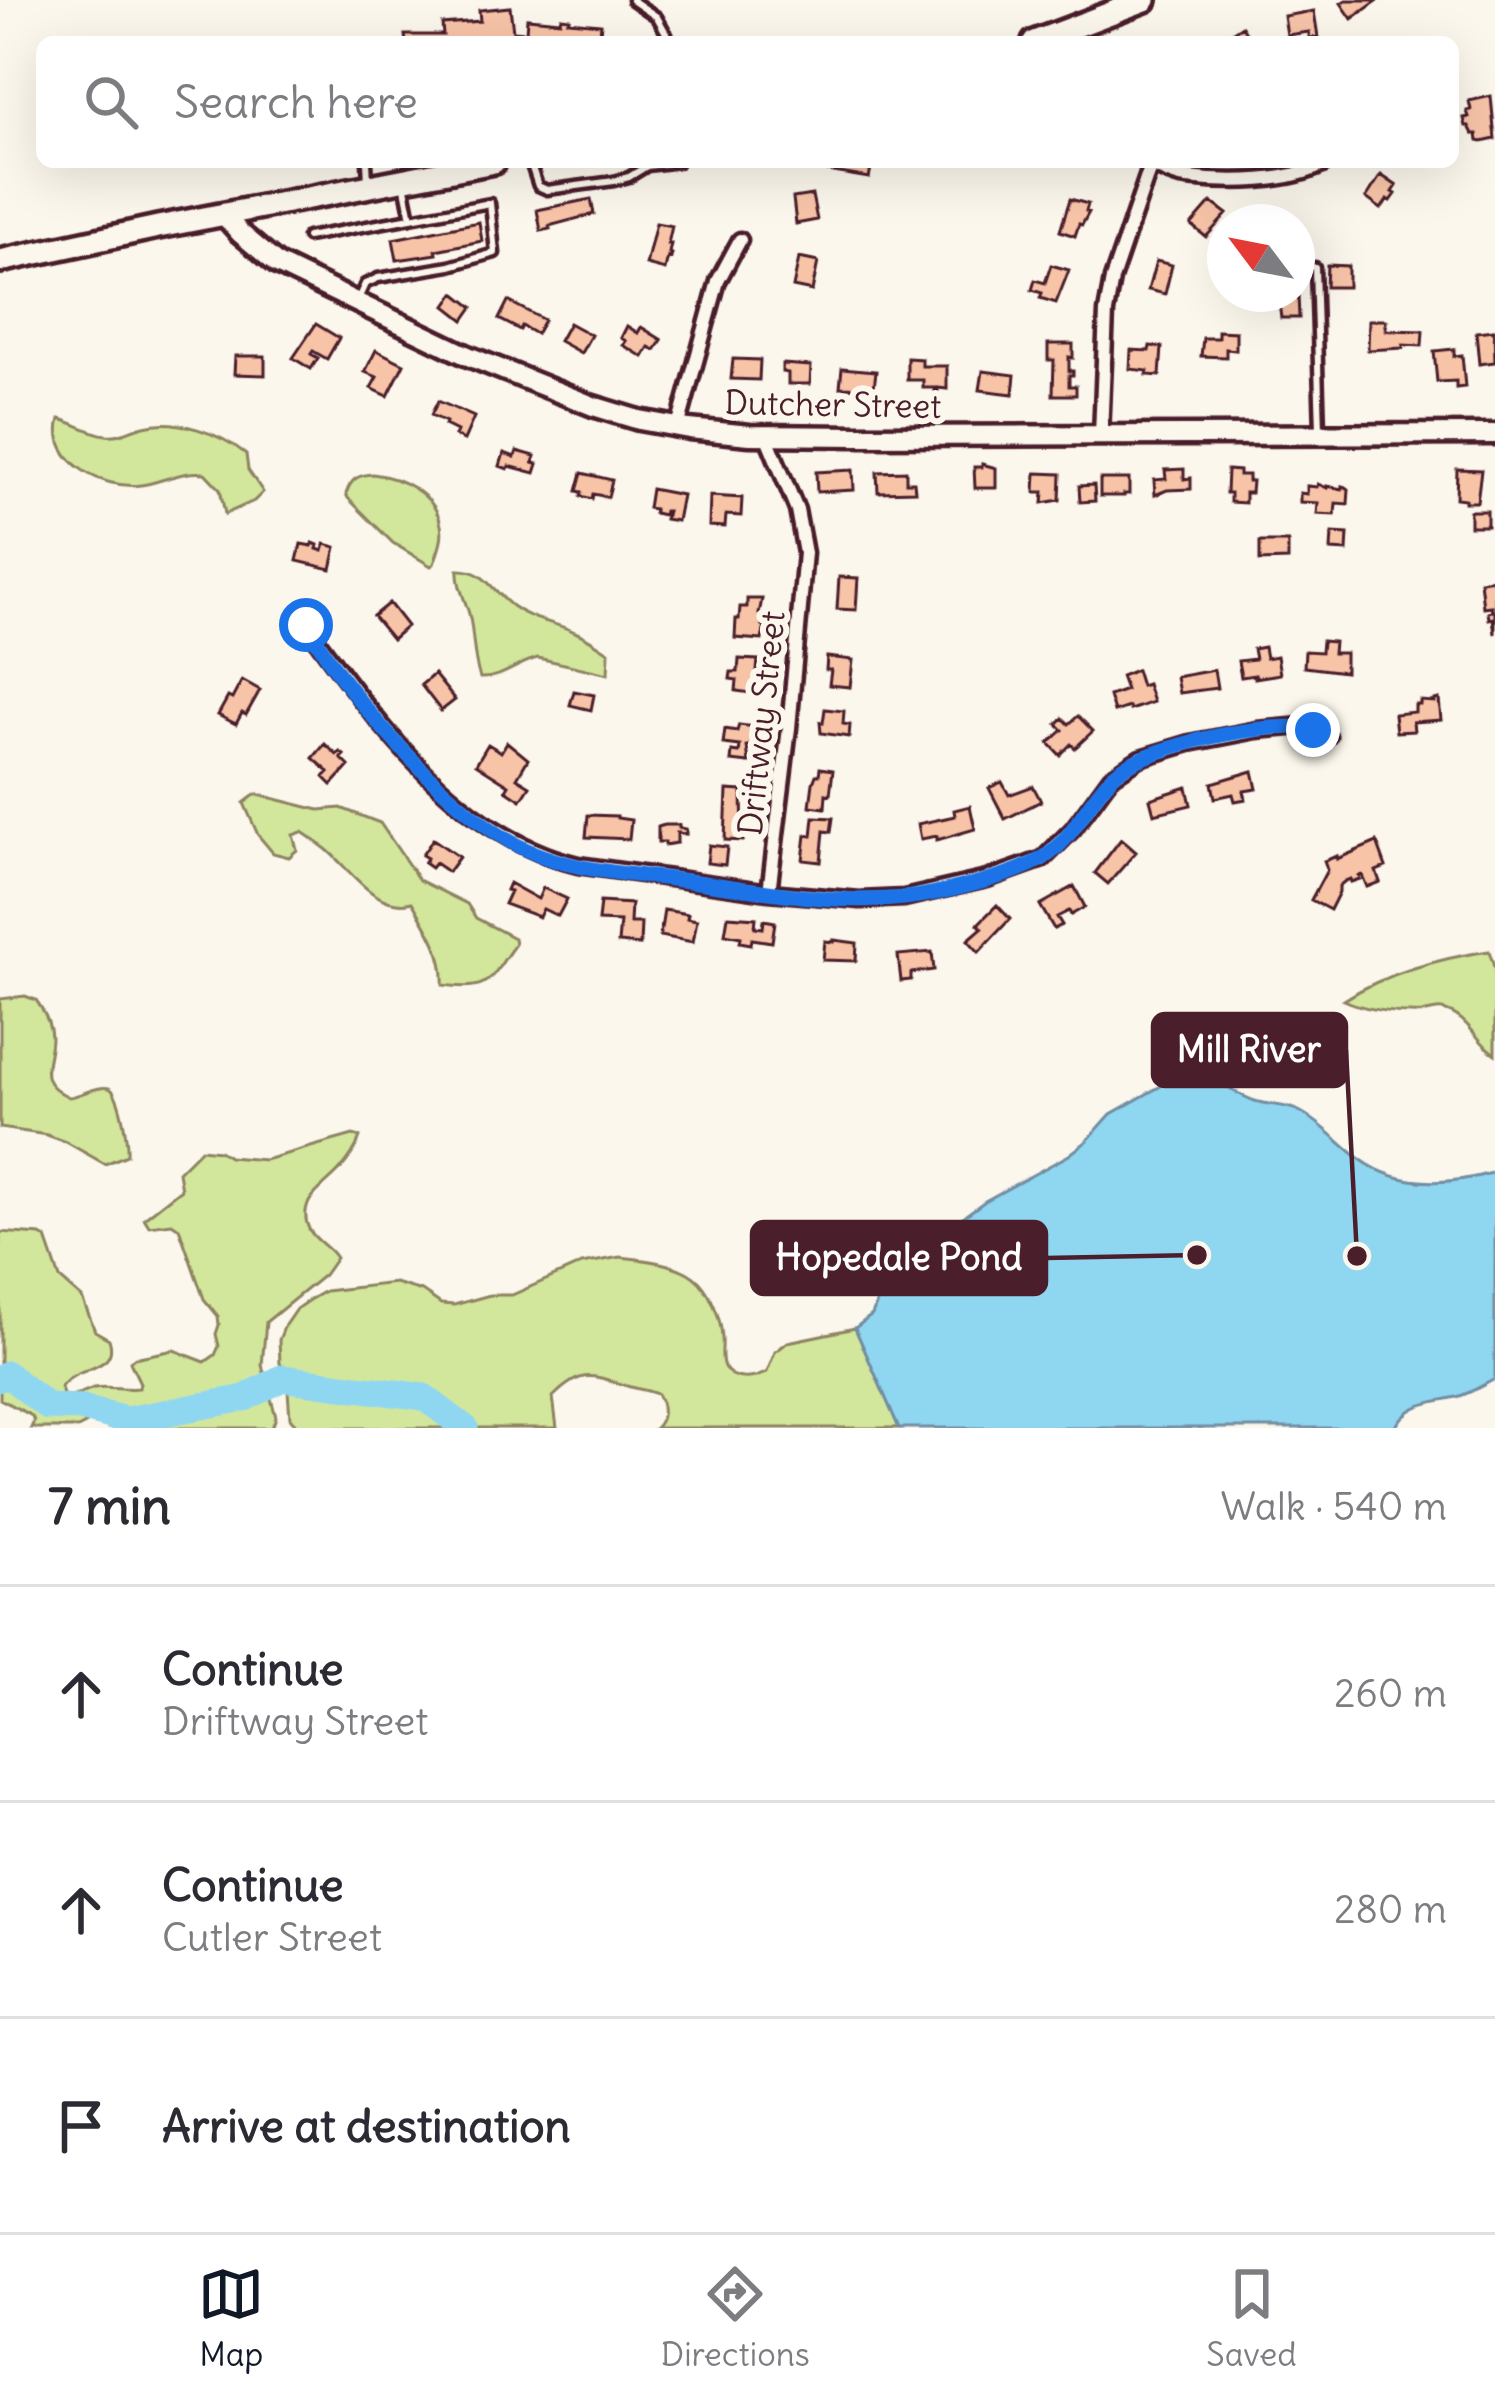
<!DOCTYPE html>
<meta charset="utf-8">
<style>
body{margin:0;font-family:Delius,sans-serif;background:#f2f2f3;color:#2b2b33}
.compass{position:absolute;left:1207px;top:204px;width:108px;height:108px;border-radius:50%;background:#fff;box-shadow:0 12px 48px #0002;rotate:302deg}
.stop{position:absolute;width:36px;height:36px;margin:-27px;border:9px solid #1a73e8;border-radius:50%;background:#fff}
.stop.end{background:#1a73e8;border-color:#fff;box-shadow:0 3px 12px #0008}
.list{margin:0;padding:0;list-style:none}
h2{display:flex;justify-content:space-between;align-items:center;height:156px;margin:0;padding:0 48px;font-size:51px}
h2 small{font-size:39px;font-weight:400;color:#7c7c81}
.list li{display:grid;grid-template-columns:78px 1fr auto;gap:36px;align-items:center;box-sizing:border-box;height:216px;padding:0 48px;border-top:3px solid #e1e1e2}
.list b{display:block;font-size:45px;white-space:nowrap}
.list p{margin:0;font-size:39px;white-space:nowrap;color:#7c7c81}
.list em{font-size:39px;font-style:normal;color:#7c7c81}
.icon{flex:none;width:66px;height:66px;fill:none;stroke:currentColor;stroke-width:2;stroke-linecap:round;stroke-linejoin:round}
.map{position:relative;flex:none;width:1495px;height:1428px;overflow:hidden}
.search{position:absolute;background:#fff;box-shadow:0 12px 48px #0002;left:36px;right:36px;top:36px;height:132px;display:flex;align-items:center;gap:30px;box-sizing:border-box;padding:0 42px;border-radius:18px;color:#7c7c81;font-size:45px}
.sheet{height:804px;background:#fff}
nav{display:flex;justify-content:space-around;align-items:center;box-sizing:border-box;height:168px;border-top:3px solid #e1e1e2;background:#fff;font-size:33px;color:#7c7c81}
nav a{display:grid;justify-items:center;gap:6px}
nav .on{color:#111827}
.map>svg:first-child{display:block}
.green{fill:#d2e79b;stroke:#8e8363;stroke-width:3}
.water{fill:#8fd7f1;stroke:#738da2;stroke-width:3}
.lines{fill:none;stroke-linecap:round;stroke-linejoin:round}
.river{stroke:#8fd7f1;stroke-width:27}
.building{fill:#f7c4a8;stroke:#4a1f2b;stroke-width:3}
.lane-casing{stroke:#4a1f2b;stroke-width:15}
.street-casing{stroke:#4a1f2b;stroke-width:21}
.secondary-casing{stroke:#4a1f2b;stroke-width:27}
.primary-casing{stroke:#4a1f2b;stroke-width:30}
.lane{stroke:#fbf7ec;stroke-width:6}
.street{stroke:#fbf7ec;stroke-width:12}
.secondary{stroke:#fbf7ec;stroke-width:18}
.primary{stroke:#fbf7ec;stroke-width:21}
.route{stroke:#1a73e8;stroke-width:15}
.labels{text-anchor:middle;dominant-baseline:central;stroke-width:12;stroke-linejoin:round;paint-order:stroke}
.street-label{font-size:33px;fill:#4a1f2b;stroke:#fbf7ec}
.leader{fill:none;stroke:#4a1f2b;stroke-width:4.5}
.callout-dot{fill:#4a1f2b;stroke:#fbf7ec;stroke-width:4.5}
.callout{fill:#4a1f2b;stroke:#4a1f2b;stroke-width:4.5}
.callout-label{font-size:36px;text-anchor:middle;font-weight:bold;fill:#fff}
</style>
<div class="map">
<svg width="1495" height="1428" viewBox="0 0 1495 1428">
<rect width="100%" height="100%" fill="#fbf7ec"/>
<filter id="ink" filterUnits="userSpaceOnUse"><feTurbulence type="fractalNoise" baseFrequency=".00833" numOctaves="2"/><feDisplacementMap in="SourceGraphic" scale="24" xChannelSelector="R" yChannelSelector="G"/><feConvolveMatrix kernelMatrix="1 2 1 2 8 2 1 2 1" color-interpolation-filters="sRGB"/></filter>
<g filter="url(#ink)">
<!-- green -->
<path class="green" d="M60,419C75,423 91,433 106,435C120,437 131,429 144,426C176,417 221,434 246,454L248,470L263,492L254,501L225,514L220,489L205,473C182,470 163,482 141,485C103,490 48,461 60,419Z
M373,474C400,477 436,494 441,525C444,539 438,551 434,564L431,566L393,543L348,498L346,494C351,479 357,475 373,474Z
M458,570C485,569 492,591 512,606C532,621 555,622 575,632C587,637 598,645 609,652L608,674L538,658C517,663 502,679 480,678C473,658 474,639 470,618C467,602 457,588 458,570Z
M256,794L319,810L341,808L380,823L419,880L467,904L476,918L514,938L515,944C489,980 491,992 443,985C445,954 428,929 412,902C376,912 350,869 326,849C318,843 310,837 302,832L293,835L297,850L289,857L273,853L258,835L244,803Z
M1489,951L1495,970V1054C1476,1042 1468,1015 1442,1010C1440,1009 1425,1012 1423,1013C1399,1014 1365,1010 1344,1000C1385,973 1441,958 1489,951Z
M25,996L36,1000C44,1011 51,1024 51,1038C50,1066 34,1081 69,1097C80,1096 98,1085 109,1088C120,1092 128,1142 127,1155L105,1164L66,1142L47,1135L0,1128V999Z
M353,1135L360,1137C356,1150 348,1161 339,1171C324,1188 296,1200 309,1229C315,1241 330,1247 336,1258L324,1275L266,1322L262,1365L276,1417L272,1428H108L98,1417L78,1428H31L34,1421L32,1416L0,1399V1232L41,1235L46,1238L60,1279L82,1298L95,1331L109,1339C120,1372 76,1365 61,1387L63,1395C77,1397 81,1392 94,1388C107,1385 125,1390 139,1388L140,1383L130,1362L134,1358L174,1350L205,1362L215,1355L219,1346L216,1334L219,1325L218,1316L204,1299L179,1228L172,1223L149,1226L144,1218L181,1189L178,1172L201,1149L219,1151L229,1157L265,1160Z
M620,1257C641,1259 677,1263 694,1277C710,1289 721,1318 722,1338C723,1347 720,1358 724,1367C733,1382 754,1380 767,1372L775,1352L788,1342L855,1328L899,1428H655C665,1419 664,1405 657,1394C647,1390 637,1389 627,1386C592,1375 582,1368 553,1397L557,1428H299L290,1418L287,1377L280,1363L279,1340L285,1325L296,1309L309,1300L325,1291L395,1283L422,1291L441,1304L454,1305L490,1295H512L582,1264Z"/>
<!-- water -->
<path class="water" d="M1186,1072C1213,1073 1231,1093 1255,1101C1270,1106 1286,1104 1301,1112C1323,1124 1340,1144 1360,1159C1400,1189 1450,1185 1495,1172V1379C1483,1385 1471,1393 1457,1397C1432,1403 1408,1402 1395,1428H899L855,1328L872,1315L892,1264L905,1247L948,1228L985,1201L1069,1155L1086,1142L1111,1114Z"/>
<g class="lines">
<!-- river -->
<path class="river" d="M0,1378L7,1374L48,1407L80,1408L126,1420L245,1398L282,1378L424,1397L465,1428"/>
</g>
<!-- building -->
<path class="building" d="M1346,0H1377V1L1352,19L1341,3Z
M510,7L513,31L526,32L527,18L560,21L561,17L569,18L568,21L601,24L599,42H525L512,39V42H406L405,35H443L442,24L480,21L479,10Z
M1314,11L1318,37L1309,38V32L1287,35L1284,16Z
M1242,26L1252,42H1218Z
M1491,96L1495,139L1482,142L1478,141L1477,134H1473L1469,126H1466L1464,118L1469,117L1467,111L1471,110L1469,101Z
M829,162H865L864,167L871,168L869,178L828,171Z
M1381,175L1397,186L1393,192L1396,194L1391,201L1388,199L1381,209L1366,198Z
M812,195L817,220L796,224L793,198Z
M591,199L594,214L549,226L550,229L541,231L537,210Z
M1070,199L1088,204L1086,211L1089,212L1082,225L1079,224L1075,236L1060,231Z
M1211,202L1227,214L1206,237L1191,225Z
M479,222L482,241L436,250L437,254L397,260L393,239Z
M656,223L672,226L668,244H671L669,253L672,254L671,258L668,257L665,270L646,265Z
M799,258L818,262L812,291L793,287Z
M1156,261L1172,265L1165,294L1148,290Z
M1051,265L1069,270L1056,303L1040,298L1042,293L1032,290L1035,280L1045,283Z
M1327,265L1348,266V287H1326Z
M455,293L473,307L464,320L446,306Z
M1298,295L1299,318H1281L1278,296Z
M508,301L544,320L536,334L522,326L520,330L499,319Z
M1369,320H1386V330L1423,331L1422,346L1403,345V348L1368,350Z
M569,323L591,335L581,353L559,341Z
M316,324L339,338L327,359L313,351L311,354L318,358L311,369L293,358Z
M627,326L638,333L641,327L662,340L655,350L649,347L643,357L623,345L626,341L621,338Z
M1494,330L1495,362L1479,364L1476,332Z
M1218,331L1236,332V350L1226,349V357L1201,356L1203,338H1218Z
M1048,344H1073V358L1069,357V371H1073V375H1069V386H1076V395H1053L1054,360H1048Z
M1150,346L1162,347L1160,376L1147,375L1148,371L1130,369L1131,350L1149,351Z
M1454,349V356L1462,355L1465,387L1456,388V381L1437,382L1434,351Z
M376,350L404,364L388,396L371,388L377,377L365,372Z
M235,356H265V375L234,374Z
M907,358L922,359V366H947V389L938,388V392H935V388H923V380H907Z
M733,359L760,360L759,380L731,379Z
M782,364L811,366L810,384H788V373L782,372Z
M842,368L876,371L874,388L840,387Z
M983,371L1015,375L1013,394L980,390Z
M438,401L474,417L464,440L455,436L457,431L445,425L446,422L431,415Z
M517,451L535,456L533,463L538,464L535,473L509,466L508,469L500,466L504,453L515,457Z
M982,464L996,468V488H975L974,467H982Z
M1184,469V479L1191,478V489L1167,490L1155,495L1154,480L1166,479L1165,470Z
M1457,469L1481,470L1477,502H1465V499L1456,498Z
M853,470L854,490L817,492L816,472Z
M1227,470L1239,471V475H1248V481H1252L1251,493H1245V503L1230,502V493H1226Z
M906,471V482H914L915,491L878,492L877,472Z
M582,473L612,480L608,497L593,494L592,499L581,496L582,492L577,491Z
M1036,473L1061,474L1060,500L1043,503L1044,492H1035Z
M1100,479H1129V494H1124V496H1100Z
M1318,484L1327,488V486L1342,489V486L1346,487L1349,489L1348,504L1336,503L1335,515L1317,514L1318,503L1300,502V493L1307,494V486L1317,487Z
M1094,485L1095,501L1080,502L1079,486Z
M651,489L682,495L677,521L665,519L667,511H664L663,515L654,513V509L648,508Z
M710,496L742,498L741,516L726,515L725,527L709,526Z
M1470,511H1487V526H1470Z
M1332,533L1348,534L1347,551L1331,550Z
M1260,542H1288V560L1260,561Z
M313,543L318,545L317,549L323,551L325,544L336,547L331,569L297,561L301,544L312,546Z
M839,577L858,578L856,610L837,609Z
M1495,579V634L1493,618L1489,619L1488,612L1492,611L1491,606L1483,607L1480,581Z
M747,599H762L759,614L763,615L762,625H765L762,640L735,638L736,619H739L740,607H747Z
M389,603L407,626L392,639L373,616Z
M1322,641L1334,642L1333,653H1345V672L1304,667L1305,651L1321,652Z
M1264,647L1266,658L1277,656L1280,674L1255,678V675L1241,677L1238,661L1255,659L1253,649Z
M827,657L853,660L850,687L829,685L831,670H826Z
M739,659L758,660L756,681H761L759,694L736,691L737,680L730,679L731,672H738Z
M1136,670L1141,686L1147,684L1153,702L1130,710L1129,707L1114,712L1109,696L1126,690L1121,676Z
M1214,670L1217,688L1179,693L1176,677Z
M434,674L455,700L441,711L421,685Z
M242,680L260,690L246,715L242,713L236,724L218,715L228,697L232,699Z
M574,691L594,695L591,710L570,705Z
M1439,699L1441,720L1413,722L1414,731L1396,732L1394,714L1415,712V705H1420V701L1435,702V700Z
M825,709L844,711L843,724L850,725L849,737L821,733L820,722L823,723Z
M1078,716L1093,731L1075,748L1071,744L1060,755L1049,743L1063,730L1057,724L1063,718L1069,724Z
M739,725L756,727L754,746H747L749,763L731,761L732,752L739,753L740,746L723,744L725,729L737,731Z
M507,742L528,759L517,778L530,786L521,800L506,790L509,785L476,764L488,744L501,752Z
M325,744L337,755L340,752L344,755L341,758L349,766L332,785L324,777L329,772L313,758Z
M820,768L833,770L830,795L826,794L825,808L810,806L813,783L816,775H819Z
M1253,771L1257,789L1244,791L1246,799L1235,801L1233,794L1215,798L1212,783Z
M1002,782L1009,795L1033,786L1041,801L1005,819L989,788Z
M1187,787L1191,805L1154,814L1150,799Z
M727,790L742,791L743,841L725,840Z
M970,806L975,829L937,840V836L921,839L918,824L955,816L954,810Z
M588,815L617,816V818L631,820L629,839L586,837Z
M814,817L833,818L831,832L824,831L821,862L803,860L806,835L812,836Z
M664,825H679V828L686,829V834L677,833V843L665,845V842H658V827Z
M433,839L459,857L448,872L435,863L431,868L424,863L427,858L422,855Z
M1121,839L1136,852L1108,884L1095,873Z
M1377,842L1386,867L1376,871L1380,882L1367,887L1362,875L1359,876L1360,879L1351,882L1350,879L1345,881L1339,886V892L1330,910L1311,900L1327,870L1324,861L1337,856V859Z
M709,845L727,847L725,865L707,863Z
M509,883L538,899L543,888L567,899L558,916L543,909L539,917L504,904L510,891L506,890Z
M1074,886L1085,907L1071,915L1069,911L1057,917L1062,925L1054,929L1040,905Z
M600,902L631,904L630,923H641L640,945L618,943L620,922L598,921Z
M997,905L1010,919L979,952L968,940L982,928L978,924Z
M664,910L688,914L687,918L697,920L693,942L660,936Z
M728,916L756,918L755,927L763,928L764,920L775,922L772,942L752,939L751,944L740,942L741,937L725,934Z
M834,940L857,943L856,961L823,960L825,941L834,942Z
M932,952L934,970L911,973V980L901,981L898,955Z"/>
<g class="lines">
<!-- lane casing -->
<g class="lane-casing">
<path id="lane" d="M632,0L657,17L671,42
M367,162L368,182
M530,162L538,186L547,190L614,181L629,177L647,166L678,162
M307,237L411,218L404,183
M1315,267L1320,430
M359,297L365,284L378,278L450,266L495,253L490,203L411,218"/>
</g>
<!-- street casing -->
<g class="street-casing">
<path id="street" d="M678,427L718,281L740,240
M1101,435L1106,312L1112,279L1151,165C1163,170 1174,177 1187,178C1229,183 1292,183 1328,162
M306,625C376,721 456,836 578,865L769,892L789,728L805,553L797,510L766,435
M769,892L860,900L904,898L987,879L1043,859L1073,829L1111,777L1140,758L1190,743L1257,730L1302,726L1328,736"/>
</g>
<!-- secondary casing -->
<g class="secondary-casing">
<path id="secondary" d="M224,215L240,233L277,264L468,356L593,406L639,420L689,429L750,435L859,436L1495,434"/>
</g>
<!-- primary casing -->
<g class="primary-casing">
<path id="primary" d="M1034,42L1145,0
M0,261L158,227L494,162"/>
</g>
<!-- lane -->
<use href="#lane" class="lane"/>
<!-- street -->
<use href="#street" class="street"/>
<!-- secondary -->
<use href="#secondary" class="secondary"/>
<!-- primary -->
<use href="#primary" class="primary"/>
</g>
</g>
<g class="lines" filter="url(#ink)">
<!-- route -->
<path class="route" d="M306,625C318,642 329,661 342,678C382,732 453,808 511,842C566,873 636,874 697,882C764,891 837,905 905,898C940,894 1005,878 1036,862C1073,844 1085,802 1114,775C1142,747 1276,718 1313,730"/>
</g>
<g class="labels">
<!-- street labels -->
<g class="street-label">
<text transform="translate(833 404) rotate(1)">Dutcher Street</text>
<text transform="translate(761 723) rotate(-84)">Driftway Street</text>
</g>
</g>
<!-- callouts -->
<path class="leader" d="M1357 1256L1346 1050M1197 1255L1046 1258"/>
<g class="callout-dot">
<circle cx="1357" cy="1256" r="12"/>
<circle cx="1197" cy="1255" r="12"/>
</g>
<g class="callout">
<rect x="1153" y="1014" width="193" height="72" rx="12"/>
<rect x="752" y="1222" width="294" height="72" rx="12"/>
</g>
<g class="callout-label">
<text x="1249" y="1062">Mill River</text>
<text x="899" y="1270">Hopedale Pond</text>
</g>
</svg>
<svg class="compass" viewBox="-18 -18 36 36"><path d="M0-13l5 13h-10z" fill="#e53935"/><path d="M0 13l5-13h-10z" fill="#7c7c81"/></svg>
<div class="stop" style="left:306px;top:625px"></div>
<div class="stop end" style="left:1313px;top:730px"></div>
<div class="search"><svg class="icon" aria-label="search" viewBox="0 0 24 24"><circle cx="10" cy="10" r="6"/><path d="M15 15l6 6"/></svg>Search here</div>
</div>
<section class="sheet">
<h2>7 min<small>Walk · 540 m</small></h2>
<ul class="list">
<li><svg class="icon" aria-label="ahead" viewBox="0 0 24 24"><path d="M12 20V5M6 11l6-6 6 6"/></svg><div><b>Continue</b><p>Driftway Street</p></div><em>260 m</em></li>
<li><svg class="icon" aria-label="ahead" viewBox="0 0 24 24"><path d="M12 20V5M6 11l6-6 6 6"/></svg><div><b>Continue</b><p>Cutler Street</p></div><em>280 m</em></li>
<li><svg class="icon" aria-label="arrive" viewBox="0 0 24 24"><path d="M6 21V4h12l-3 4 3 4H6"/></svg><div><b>Arrive at destination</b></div></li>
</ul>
</section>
<nav>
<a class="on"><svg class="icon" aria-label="map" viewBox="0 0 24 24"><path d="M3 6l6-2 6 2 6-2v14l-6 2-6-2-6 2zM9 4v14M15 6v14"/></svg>Map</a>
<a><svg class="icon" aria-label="directions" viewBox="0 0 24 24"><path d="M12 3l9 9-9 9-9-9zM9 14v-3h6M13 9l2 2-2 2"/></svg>Directions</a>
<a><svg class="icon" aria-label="saved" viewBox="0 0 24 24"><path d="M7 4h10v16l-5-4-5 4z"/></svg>Saved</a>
</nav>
